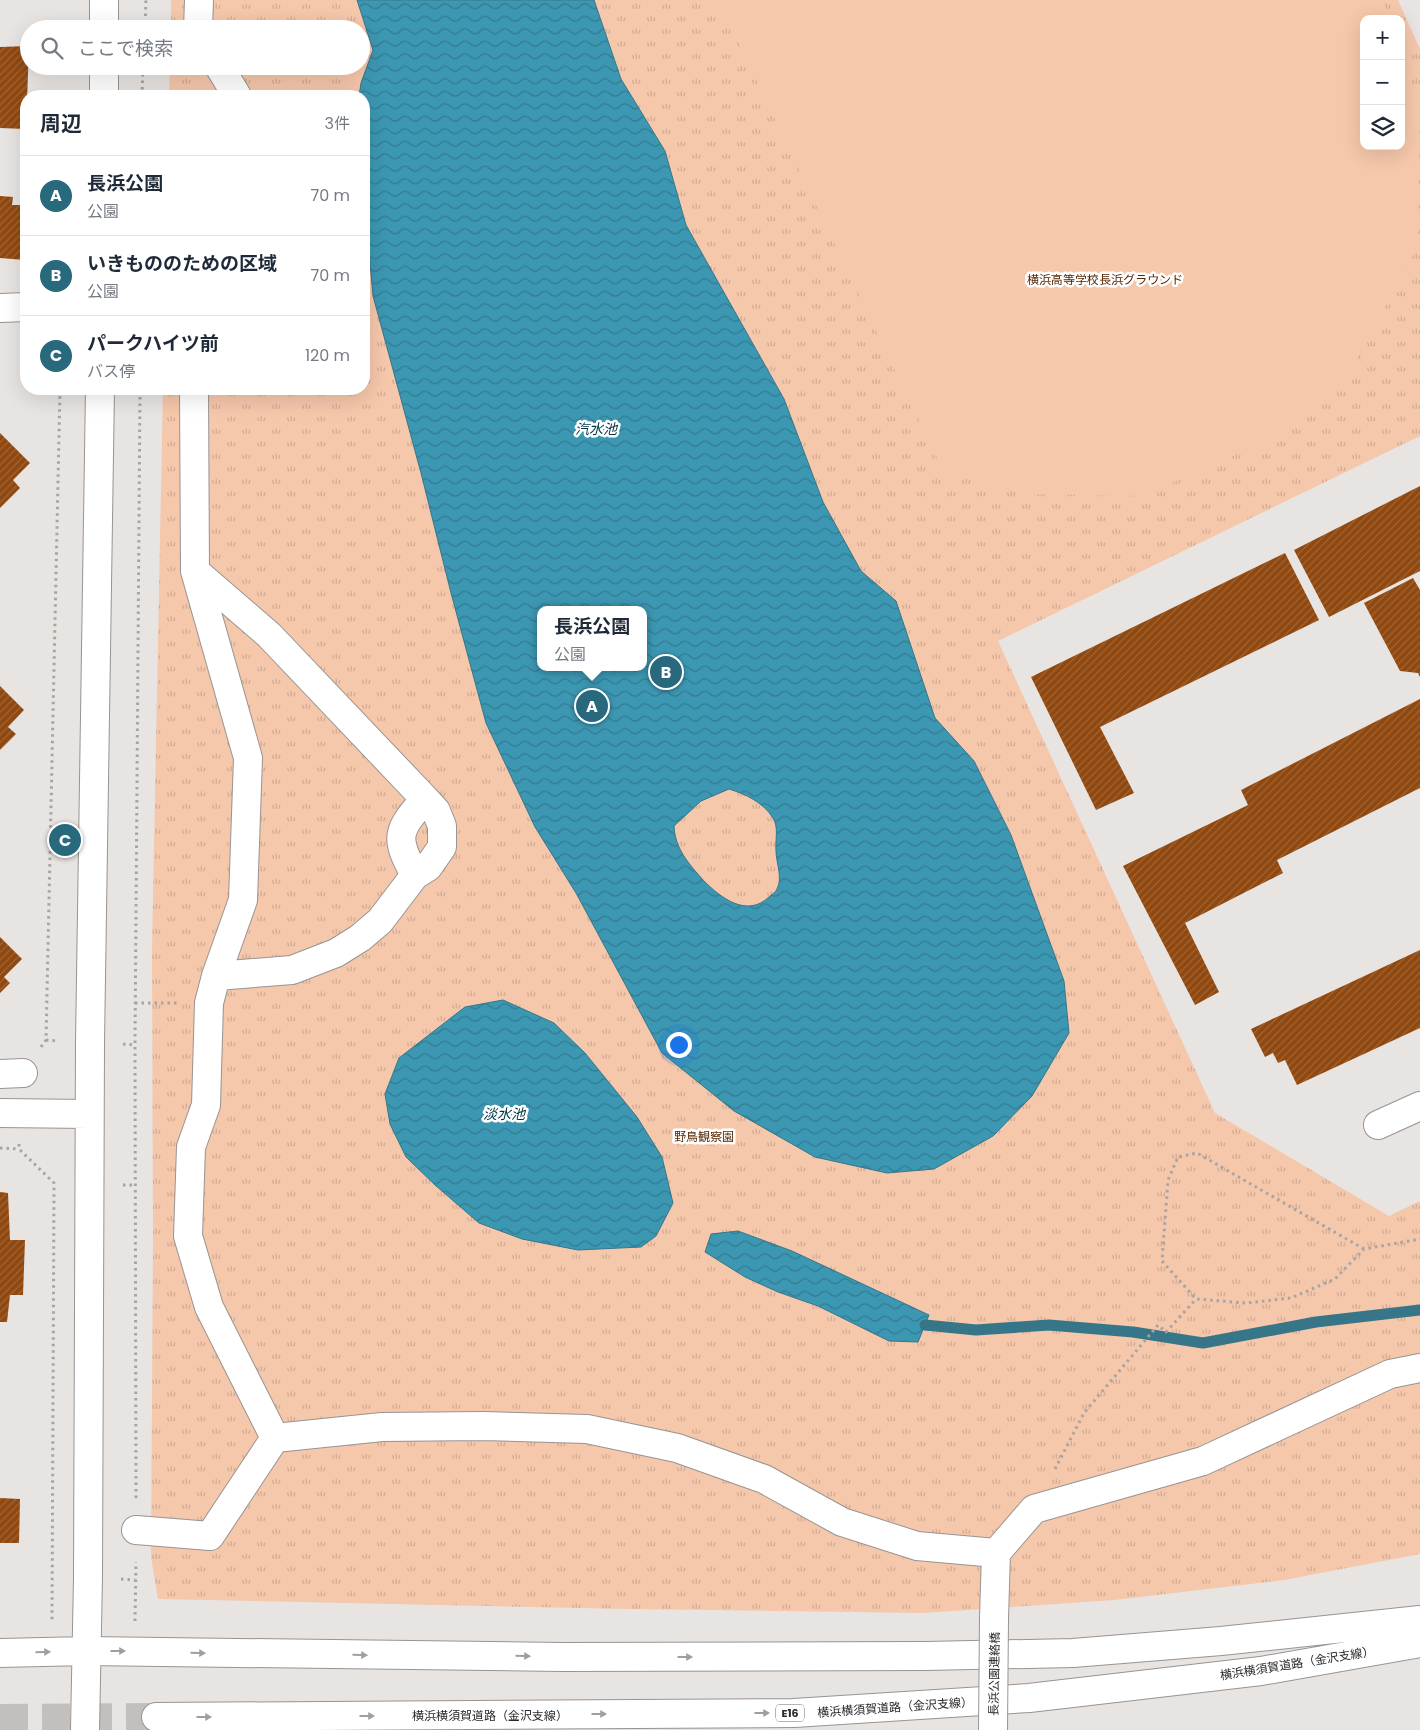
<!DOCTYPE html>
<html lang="ja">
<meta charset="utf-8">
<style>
body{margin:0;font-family:Poppins,"Noto Sans JP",sans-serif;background:#f2f2f3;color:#1f2937}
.controls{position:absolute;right:15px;top:15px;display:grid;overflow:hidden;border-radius:10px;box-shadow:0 5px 20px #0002}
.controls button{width:45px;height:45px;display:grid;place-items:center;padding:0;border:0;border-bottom:1px solid #e0e1e3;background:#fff;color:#1f2937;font:25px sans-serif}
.you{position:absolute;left:678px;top:1044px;width:18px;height:18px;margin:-12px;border:4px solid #fff;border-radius:50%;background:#1a73e8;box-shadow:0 0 0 8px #1a73e833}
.badge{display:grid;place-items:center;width:32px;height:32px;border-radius:50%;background:#28697d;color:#fff;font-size:16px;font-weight:700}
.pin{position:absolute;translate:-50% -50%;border:2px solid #fff;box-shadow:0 1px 5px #0006}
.popup{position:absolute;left:537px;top:606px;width:110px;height:65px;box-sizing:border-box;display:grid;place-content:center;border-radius:10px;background:#fff;filter:drop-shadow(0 1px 4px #0005);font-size:16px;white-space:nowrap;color:#747a83}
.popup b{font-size:19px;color:#1f2937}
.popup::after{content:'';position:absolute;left:50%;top:100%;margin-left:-10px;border:10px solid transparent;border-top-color:#fff}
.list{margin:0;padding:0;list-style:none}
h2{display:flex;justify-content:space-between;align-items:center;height:65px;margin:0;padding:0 20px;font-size:21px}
h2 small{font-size:16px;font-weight:400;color:#747a83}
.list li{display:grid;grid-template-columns:32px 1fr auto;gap:15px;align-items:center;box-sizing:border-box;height:80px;padding:0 20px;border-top:1px solid #e0e1e3}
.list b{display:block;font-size:19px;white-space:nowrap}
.list p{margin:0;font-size:16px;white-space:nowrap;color:#747a83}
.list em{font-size:16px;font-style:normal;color:#747a83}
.icon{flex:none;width:28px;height:28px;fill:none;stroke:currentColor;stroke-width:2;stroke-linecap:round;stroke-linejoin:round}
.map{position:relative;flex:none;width:1420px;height:1730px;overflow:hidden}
.search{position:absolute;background:#fff;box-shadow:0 5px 20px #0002;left:20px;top:20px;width:350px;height:55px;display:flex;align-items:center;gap:12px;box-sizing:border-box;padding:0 18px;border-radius:28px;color:#747a83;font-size:19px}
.panel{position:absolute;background:#fff;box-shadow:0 5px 20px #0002;left:20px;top:90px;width:350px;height:305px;border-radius:20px}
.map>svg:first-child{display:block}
.grass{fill:url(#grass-tufts);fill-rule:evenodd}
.garden{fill:#f5c7ab}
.water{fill:url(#water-waves);stroke:#377689;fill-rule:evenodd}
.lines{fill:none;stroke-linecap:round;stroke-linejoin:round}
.stream{stroke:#377689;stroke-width:11}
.building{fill:url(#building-hatch)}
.highway-tunnel{stroke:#c2bfbc;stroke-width:28;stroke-dasharray:28 14;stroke-linecap:butt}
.minor-casing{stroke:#989492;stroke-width:30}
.highway-casing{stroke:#989492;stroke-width:30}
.path{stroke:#a7a4a2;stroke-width:3;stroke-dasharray:2.5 4;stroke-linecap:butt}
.minor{stroke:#fff;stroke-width:28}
.highway{stroke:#fff;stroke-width:28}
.minor-bridge-casing{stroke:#989492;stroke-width:30;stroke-linecap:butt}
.minor-bridge{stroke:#fff;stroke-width:28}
.oneway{fill:#a09f9f}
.labels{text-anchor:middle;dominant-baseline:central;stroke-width:5;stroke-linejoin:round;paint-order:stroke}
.shield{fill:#fff;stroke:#6b6969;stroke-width:1}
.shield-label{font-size:11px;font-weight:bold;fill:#2b2929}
.park-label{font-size:12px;fill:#582600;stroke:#fff}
.street-label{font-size:12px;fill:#2b2929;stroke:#fff}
.water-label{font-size:14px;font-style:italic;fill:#003745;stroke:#fff}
</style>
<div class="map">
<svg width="1420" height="1730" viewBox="0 0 1420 1730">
<defs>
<pattern id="grass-tufts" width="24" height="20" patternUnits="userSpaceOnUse" patternTransform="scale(1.25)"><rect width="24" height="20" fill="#f5c7ab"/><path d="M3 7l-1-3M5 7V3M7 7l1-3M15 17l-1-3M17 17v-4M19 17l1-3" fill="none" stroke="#d2ab93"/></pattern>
<pattern id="water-waves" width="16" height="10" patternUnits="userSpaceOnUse" patternTransform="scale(1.25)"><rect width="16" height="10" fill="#3c97b2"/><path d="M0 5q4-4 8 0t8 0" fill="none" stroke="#337b91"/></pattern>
<pattern id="building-hatch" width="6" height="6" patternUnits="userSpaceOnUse" patternTransform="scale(1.25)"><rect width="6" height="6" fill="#91480e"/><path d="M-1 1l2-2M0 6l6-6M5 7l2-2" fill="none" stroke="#9c663a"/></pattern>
</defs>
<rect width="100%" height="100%" fill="#e8e4e1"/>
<!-- grass -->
<path class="grass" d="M171,0H1398L1420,49V436L998,641L1215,1113L1389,1216L1420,1201V1554L1284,1580L1114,1600L923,1613L630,1609L158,1599L151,1557L153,1242L152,948L163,389H364V96H169L170,66H361V29H171ZM1364,19H1401V146H1364ZM541,610H643V667H541Z"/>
<!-- garden -->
<path class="garden" d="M718,0H1383L1390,19H1364V146H1401V52L1420,105L1418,246L1359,356L1283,434L1142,496L1026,494L944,473Z"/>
<!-- water -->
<path class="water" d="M357,0H594L621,79L665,151L686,225L784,399L823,502L861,571L896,601L935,718L974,761L1011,835L1064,981L1069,1033L1032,1096L993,1136L934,1169L887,1173L815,1157L734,1111L662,1053L576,893L535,827L486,723L451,593L421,473L373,296L366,218L364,208V96H359L361,83L373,50ZM541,610H643V667H541ZM729,789C745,794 763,802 773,818C779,827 775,841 776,851C776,862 783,878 777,889C776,892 771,895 769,897C747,918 721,898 704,881C689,864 675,849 674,826L701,801Z
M503,1000L554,1023L585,1053L637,1117L662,1157L673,1203L656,1236L641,1247L578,1250L522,1239L479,1223L435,1185L406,1157L390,1124L385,1094L399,1058L465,1007Z
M738,1231L792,1251L929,1315L918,1342L889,1341L818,1306L778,1292L745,1277L705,1252L711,1234Z"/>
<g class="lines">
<!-- stream -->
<path class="stream" d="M925,1325L976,1330L1049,1325L1133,1332L1203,1343L1316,1322L1420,1310"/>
</g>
<!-- building -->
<path class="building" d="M29,46L26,129L0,128V47Z
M0,196L13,197L12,205H26L25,260L0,258Z
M0,433L30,463L13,480L20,488L0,508Z
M1420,486V571L1329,617L1294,550Z
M1285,553L1319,620L1100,727L1134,793L1096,810L1031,677Z
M1413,578L1420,590V677L1418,673L1400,671L1364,603Z
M0,686L24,710L8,727L16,734L0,750Z
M1420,699V788L1277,860L1283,873L1185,923L1219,992L1195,1005L1123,866L1248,805L1241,790Z
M0,937L22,959L4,977L10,983L0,993Z
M1420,950V1028L1297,1085L1285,1060L1278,1063L1273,1053L1265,1057L1251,1029Z
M0,1192L8,1193L10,1240H25L23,1295H10L7,1322H0Z
M0,1498L20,1499L19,1543H0Z"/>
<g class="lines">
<!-- highway-tunnel -->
<path class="highway-tunnel" d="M0,1718L156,1717"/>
<!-- minor casing -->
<g class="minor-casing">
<path id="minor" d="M104,29V0
M198,29L199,0
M219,66L237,96
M104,96V66
M0,308L26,307
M194,389L195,571L248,758L243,900L216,976L209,1003L206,1105L191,1147L188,1236L209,1307L275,1438L382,1427L484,1426L587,1429L677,1448L764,1479L842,1522L917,1546L996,1553
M195,571L269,635L425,799C397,831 394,837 415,875L380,921L360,938L336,953L292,970L216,976
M415,875L428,867L442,847V826L436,811L425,799
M0,1074L23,1073
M0,1113L89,1114
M1378,1125L1420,1106
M136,1530L210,1536L275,1438
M994,1618L996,1553L1034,1509L1203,1461L1390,1374L1420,1368
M0,1653L86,1651
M85,1730L88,1577L90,1043L100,389"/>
</g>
<!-- highway casing -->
<g class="highway-casing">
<path id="highway" d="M86,1651L562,1657L926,1656L1073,1653L1221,1641L1420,1620
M156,1717L794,1713L1029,1698L1261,1671L1420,1643"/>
</g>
<!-- path -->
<path class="path" d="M145,29L146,0
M142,96L143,66
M135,1003H177
M46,1040L59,1041
M123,1044L135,1045
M41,1047L46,1040L60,389
M19,1144V1149L54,1183L52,1621
M0,1148L19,1149
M123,1185H134
M1364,1249L1197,1153L1178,1157L1168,1180L1162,1261L1196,1299L1246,1303L1291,1298L1335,1279L1364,1249L1420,1239
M1055,1469L1084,1413L1158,1325L1166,1332L1196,1299
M136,1498L135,1045L140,389
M121,1579L135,1580
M135,1621L136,1562"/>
<!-- minor -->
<use href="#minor" class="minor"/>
<!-- highway -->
<use href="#highway" class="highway"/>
<!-- minor-bridge casing -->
<g class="minor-bridge-casing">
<path id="minor-bridge" d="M993,1730L994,1618"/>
</g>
<!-- minor-bridge -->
<use href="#minor-bridge" class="minor-bridge"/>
</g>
<!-- one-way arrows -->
<defs><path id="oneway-solid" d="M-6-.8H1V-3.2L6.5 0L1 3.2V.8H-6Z" transform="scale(1.25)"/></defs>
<g class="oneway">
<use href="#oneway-solid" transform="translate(118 1651)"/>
<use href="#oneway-solid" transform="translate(43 1652) rotate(-1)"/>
<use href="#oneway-solid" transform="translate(198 1653) rotate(1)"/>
<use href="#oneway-solid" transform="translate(360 1655) rotate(1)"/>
<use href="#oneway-solid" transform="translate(523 1656) rotate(1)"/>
<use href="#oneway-solid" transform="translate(685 1657)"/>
<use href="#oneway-solid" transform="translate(762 1713)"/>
<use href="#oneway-solid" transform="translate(599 1714)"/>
<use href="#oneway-solid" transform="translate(367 1716)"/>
<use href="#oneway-solid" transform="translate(204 1717)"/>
</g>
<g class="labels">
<!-- shield labels -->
<rect class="shield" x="776" y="1704.5" width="28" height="17" rx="4"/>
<g class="shield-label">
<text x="790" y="1713">E16</text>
</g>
<!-- park labels -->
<g class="park-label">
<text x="1105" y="279">横浜高等学校長浜グラウンド</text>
<text x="704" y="1136">野鳥観察園</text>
</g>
<!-- street labels -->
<g class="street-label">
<text transform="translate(1297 1663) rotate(-9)">横浜横須賀道路（金沢支線）</text>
<text transform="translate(994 1674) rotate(-89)">長浜公園連絡橋</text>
<text transform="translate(895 1707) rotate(-4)">横浜横須賀道路（金沢支線）</text>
<text x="490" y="1715">横浜横須賀道路（金沢支線）</text>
</g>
<!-- water labels -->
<g class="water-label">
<text x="596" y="429">汽水池</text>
<text x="504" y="1114">淡水池</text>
</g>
</g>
</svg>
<div class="controls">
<button>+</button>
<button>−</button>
<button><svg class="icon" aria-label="layers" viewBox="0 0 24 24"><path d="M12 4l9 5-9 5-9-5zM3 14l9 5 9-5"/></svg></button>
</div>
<div class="you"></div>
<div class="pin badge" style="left:592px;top:706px">A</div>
<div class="popup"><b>長浜公園</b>公園</div>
<div class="pin badge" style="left:666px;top:672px">B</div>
<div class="pin badge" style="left:65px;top:840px">C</div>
<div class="search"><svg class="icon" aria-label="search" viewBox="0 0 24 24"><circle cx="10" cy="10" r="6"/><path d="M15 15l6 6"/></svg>ここで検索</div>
<section class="panel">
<h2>周辺<small>3件</small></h2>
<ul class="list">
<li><span class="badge">A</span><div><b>長浜公園</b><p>公園</p></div><em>70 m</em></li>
<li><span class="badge">B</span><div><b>いきもののための区域</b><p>公園</p></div><em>70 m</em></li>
<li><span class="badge">C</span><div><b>パークハイツ前</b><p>バス停</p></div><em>120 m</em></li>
</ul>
</section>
</div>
